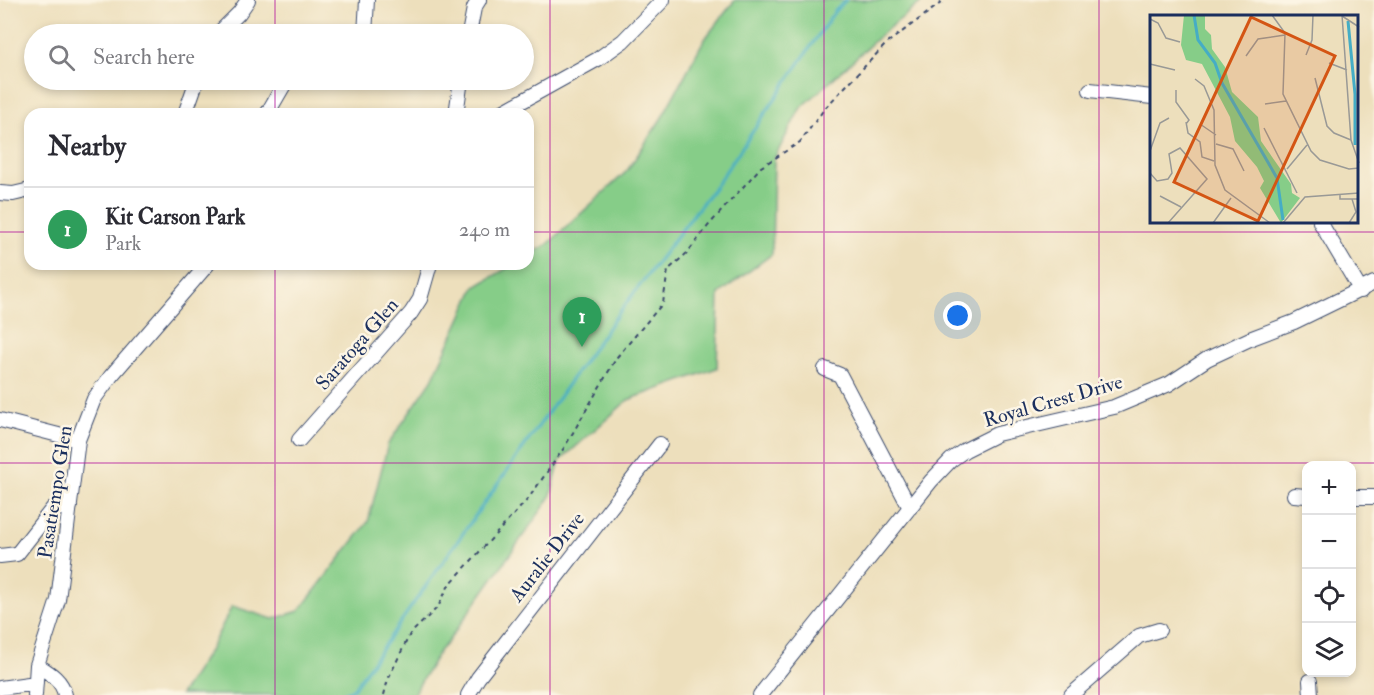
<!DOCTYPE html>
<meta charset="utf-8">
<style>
body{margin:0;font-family:"IM FELL Double Pica",serif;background:#f7f7f7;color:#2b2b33}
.controls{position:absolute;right:18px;bottom:18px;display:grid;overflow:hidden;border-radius:12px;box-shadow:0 3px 9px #0003}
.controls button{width:54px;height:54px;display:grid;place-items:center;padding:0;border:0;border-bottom:2px solid #e1e1e2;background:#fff;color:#2b2b33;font:30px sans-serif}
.you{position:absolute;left:958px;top:316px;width:21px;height:21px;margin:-15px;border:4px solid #fff;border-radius:50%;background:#1a73e8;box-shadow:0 0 0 9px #1a73e833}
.badge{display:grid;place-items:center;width:39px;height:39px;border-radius:50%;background:#b5179e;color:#fff;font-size:20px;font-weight:700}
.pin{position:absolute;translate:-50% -50px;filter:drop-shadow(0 2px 3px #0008)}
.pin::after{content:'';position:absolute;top:32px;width:21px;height:18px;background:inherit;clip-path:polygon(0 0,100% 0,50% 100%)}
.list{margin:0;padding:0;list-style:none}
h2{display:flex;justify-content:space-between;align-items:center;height:78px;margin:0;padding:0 24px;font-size:26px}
h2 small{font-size:20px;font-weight:400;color:#7c7c81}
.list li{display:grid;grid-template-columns:39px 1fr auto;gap:18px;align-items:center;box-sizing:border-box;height:84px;padding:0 24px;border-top:2px solid #e1e1e2}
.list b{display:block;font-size:22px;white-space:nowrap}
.list p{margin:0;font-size:20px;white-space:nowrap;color:#7c7c81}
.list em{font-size:20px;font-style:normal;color:#7c7c81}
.icon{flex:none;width:33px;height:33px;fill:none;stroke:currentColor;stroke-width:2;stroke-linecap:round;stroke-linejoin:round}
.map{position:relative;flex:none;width:1374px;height:695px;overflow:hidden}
.search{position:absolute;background:#fff;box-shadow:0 3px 9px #0003;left:24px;top:24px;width:510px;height:66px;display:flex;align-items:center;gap:15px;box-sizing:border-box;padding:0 21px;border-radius:33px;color:#7c7c81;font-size:22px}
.panel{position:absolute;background:#fff;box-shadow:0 3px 9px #0003;left:24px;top:108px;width:510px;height:162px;border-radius:18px}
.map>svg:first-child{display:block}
.green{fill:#86cd88;stroke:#507e73;stroke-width:1.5}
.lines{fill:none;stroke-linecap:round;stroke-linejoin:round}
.stream{stroke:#45adc5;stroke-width:3}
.minor-casing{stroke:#3a496c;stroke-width:16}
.path{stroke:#3a496c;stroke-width:2;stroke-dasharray:4.5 4.5;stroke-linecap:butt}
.minor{stroke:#fff;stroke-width:14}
.grid{fill:none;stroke:#b5179e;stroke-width:1.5;stroke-opacity:0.55}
.labels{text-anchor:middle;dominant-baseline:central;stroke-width:5;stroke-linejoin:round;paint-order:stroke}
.street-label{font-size:20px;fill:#1b2f5e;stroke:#fcf5e5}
.inset-river{fill:none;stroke:#45adc5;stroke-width:3}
.inset-road{fill:none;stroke:#999996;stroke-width:1.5}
.view{fill:#d45514;fill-opacity:0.15;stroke:#d45514;stroke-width:3}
.inset-edge{fill:none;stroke:#1b2f5e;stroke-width:3}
</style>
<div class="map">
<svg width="1374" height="695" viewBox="0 0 1374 695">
<rect width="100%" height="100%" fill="#fcf5e5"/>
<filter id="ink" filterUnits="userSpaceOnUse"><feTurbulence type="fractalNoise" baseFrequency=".0167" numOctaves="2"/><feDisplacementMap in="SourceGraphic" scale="12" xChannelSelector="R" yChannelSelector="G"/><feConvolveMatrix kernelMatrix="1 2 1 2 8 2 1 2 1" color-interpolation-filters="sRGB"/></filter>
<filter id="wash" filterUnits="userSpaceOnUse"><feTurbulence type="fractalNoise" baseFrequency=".008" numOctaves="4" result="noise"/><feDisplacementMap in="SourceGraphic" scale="24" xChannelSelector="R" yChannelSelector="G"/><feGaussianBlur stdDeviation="1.35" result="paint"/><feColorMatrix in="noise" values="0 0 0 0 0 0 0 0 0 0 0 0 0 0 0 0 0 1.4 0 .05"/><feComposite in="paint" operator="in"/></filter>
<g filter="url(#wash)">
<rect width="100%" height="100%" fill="#eddfbc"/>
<!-- green -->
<path class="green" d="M735,0H924L883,33L800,109L774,159L772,254L719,294L717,368L628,400L560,461L550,498L447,643L440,650L413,695H180L211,648L232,606L273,619L299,611L368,522L388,444L432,380L475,287L514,264H528V256L548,244L627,171L661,119L704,40Z"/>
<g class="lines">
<!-- stream -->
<path class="stream" d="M341,695L354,688L612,322L719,181L835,11L846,0"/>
</g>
</g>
<g filter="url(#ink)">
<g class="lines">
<!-- minor casing -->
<g class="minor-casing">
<path id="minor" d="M218,34L239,13L248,0
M365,34L367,0
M469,34L474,8L479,0
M1090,90L1152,97
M185,114L197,80
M267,114L285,83L289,80
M456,114L461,80
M499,114L598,59L623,41L663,0
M0,193L13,194L30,190
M1320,222L1361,291
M825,369L840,375L910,508
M0,420L78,440
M299,440L411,313L420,299L430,264
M1294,495L1306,496
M1352,497H1374
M0,556L17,554L53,508L70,507
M37,665C50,673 62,680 65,695
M1310,681L1311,695
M0,688L36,683
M35,695L37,665L58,600L78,440L94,399L111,376L208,264
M468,695L478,678L660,444
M760,695L931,481L951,460L965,450L997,434L1114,407L1169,384L1207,359L1252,338L1294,322L1374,283
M1071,695L1139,636L1159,630"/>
</g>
<!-- path -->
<path class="path" d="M384,695L388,679L410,634L438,607L449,585L528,499L564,448L617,357L663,303L668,270L688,252L708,226L761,167L800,142L825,108L887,43L945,0"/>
<!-- minor -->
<use href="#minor" class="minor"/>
</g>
</g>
<!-- grid -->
<path class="grid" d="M275,0V34M550,0V695M824,0V695M1099,0V695M275,80V114M0,232H30M528,232H1374M275,264V695M0,463H1374"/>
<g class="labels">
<!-- street labels -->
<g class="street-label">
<text transform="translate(357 344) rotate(-49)">Saratoga Glen</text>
<text transform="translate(1053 401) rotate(-16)">Royal Crest Drive</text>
<text transform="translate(55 492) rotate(-81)">Pasatiempo Glen</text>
<text transform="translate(547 557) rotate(-52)">Auralie Drive</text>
</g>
</g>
<!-- overview -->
<g transform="translate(1150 15)">
<rect width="208" height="208" fill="#eddfbc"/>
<path d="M34,0H55V14L61,20L62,34L75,52L82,77L108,102L111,126L141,169L142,178L150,183L131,208L110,173L114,166L107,152L85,126L80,102L52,49L36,45L31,30Z" fill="#86cd88"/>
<path class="inset-river" d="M44,0L48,25L65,48L72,68L127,163L133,205M198,6L205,79V130"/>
<path class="inset-road" d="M122,0L135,18L133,79L161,136L170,145L199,154L209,153M192,0L201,125L209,148M192,1L209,12M0,4L8,8L16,23L30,27M156,40L162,25L163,0M96,41L108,24L135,20M179,48L197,55M0,49L25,55M165,63L177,111L184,118L201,125M45,64L54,71L64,95L65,150L75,175L120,208M26,75V87L39,105L36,109M115,89L136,86M36,107L38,118L50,127L52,142L64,146M50,109L66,120M114,113L147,178M66,129L83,134L94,156M0,136L10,108L19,103M137,154L157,130M0,158L7,166L18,164L22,158L19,139L30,133L57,164L18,208M190,179V184H209M10,181L31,192M63,208L81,183M133,208L155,182L209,178M199,208L206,197L202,184"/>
<path class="view" d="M101,2L185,41L108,206L24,167Z"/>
<rect width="208" height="208" class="inset-edge"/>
</g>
</svg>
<div class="controls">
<button>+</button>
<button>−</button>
<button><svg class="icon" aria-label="locate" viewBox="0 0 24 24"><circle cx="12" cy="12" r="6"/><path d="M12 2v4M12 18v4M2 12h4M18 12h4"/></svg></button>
<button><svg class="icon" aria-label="layers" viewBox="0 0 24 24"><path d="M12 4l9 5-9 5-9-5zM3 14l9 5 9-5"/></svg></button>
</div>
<div class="you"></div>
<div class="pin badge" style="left:582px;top:347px;background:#2e9e5b">1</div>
<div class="search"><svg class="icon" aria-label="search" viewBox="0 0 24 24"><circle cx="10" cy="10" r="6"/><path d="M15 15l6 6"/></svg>Search here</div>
<section class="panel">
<h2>Nearby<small></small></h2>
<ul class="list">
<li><span class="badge" style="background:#2e9e5b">1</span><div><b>Kit Carson Park</b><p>Park</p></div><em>240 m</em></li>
</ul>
</section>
</div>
